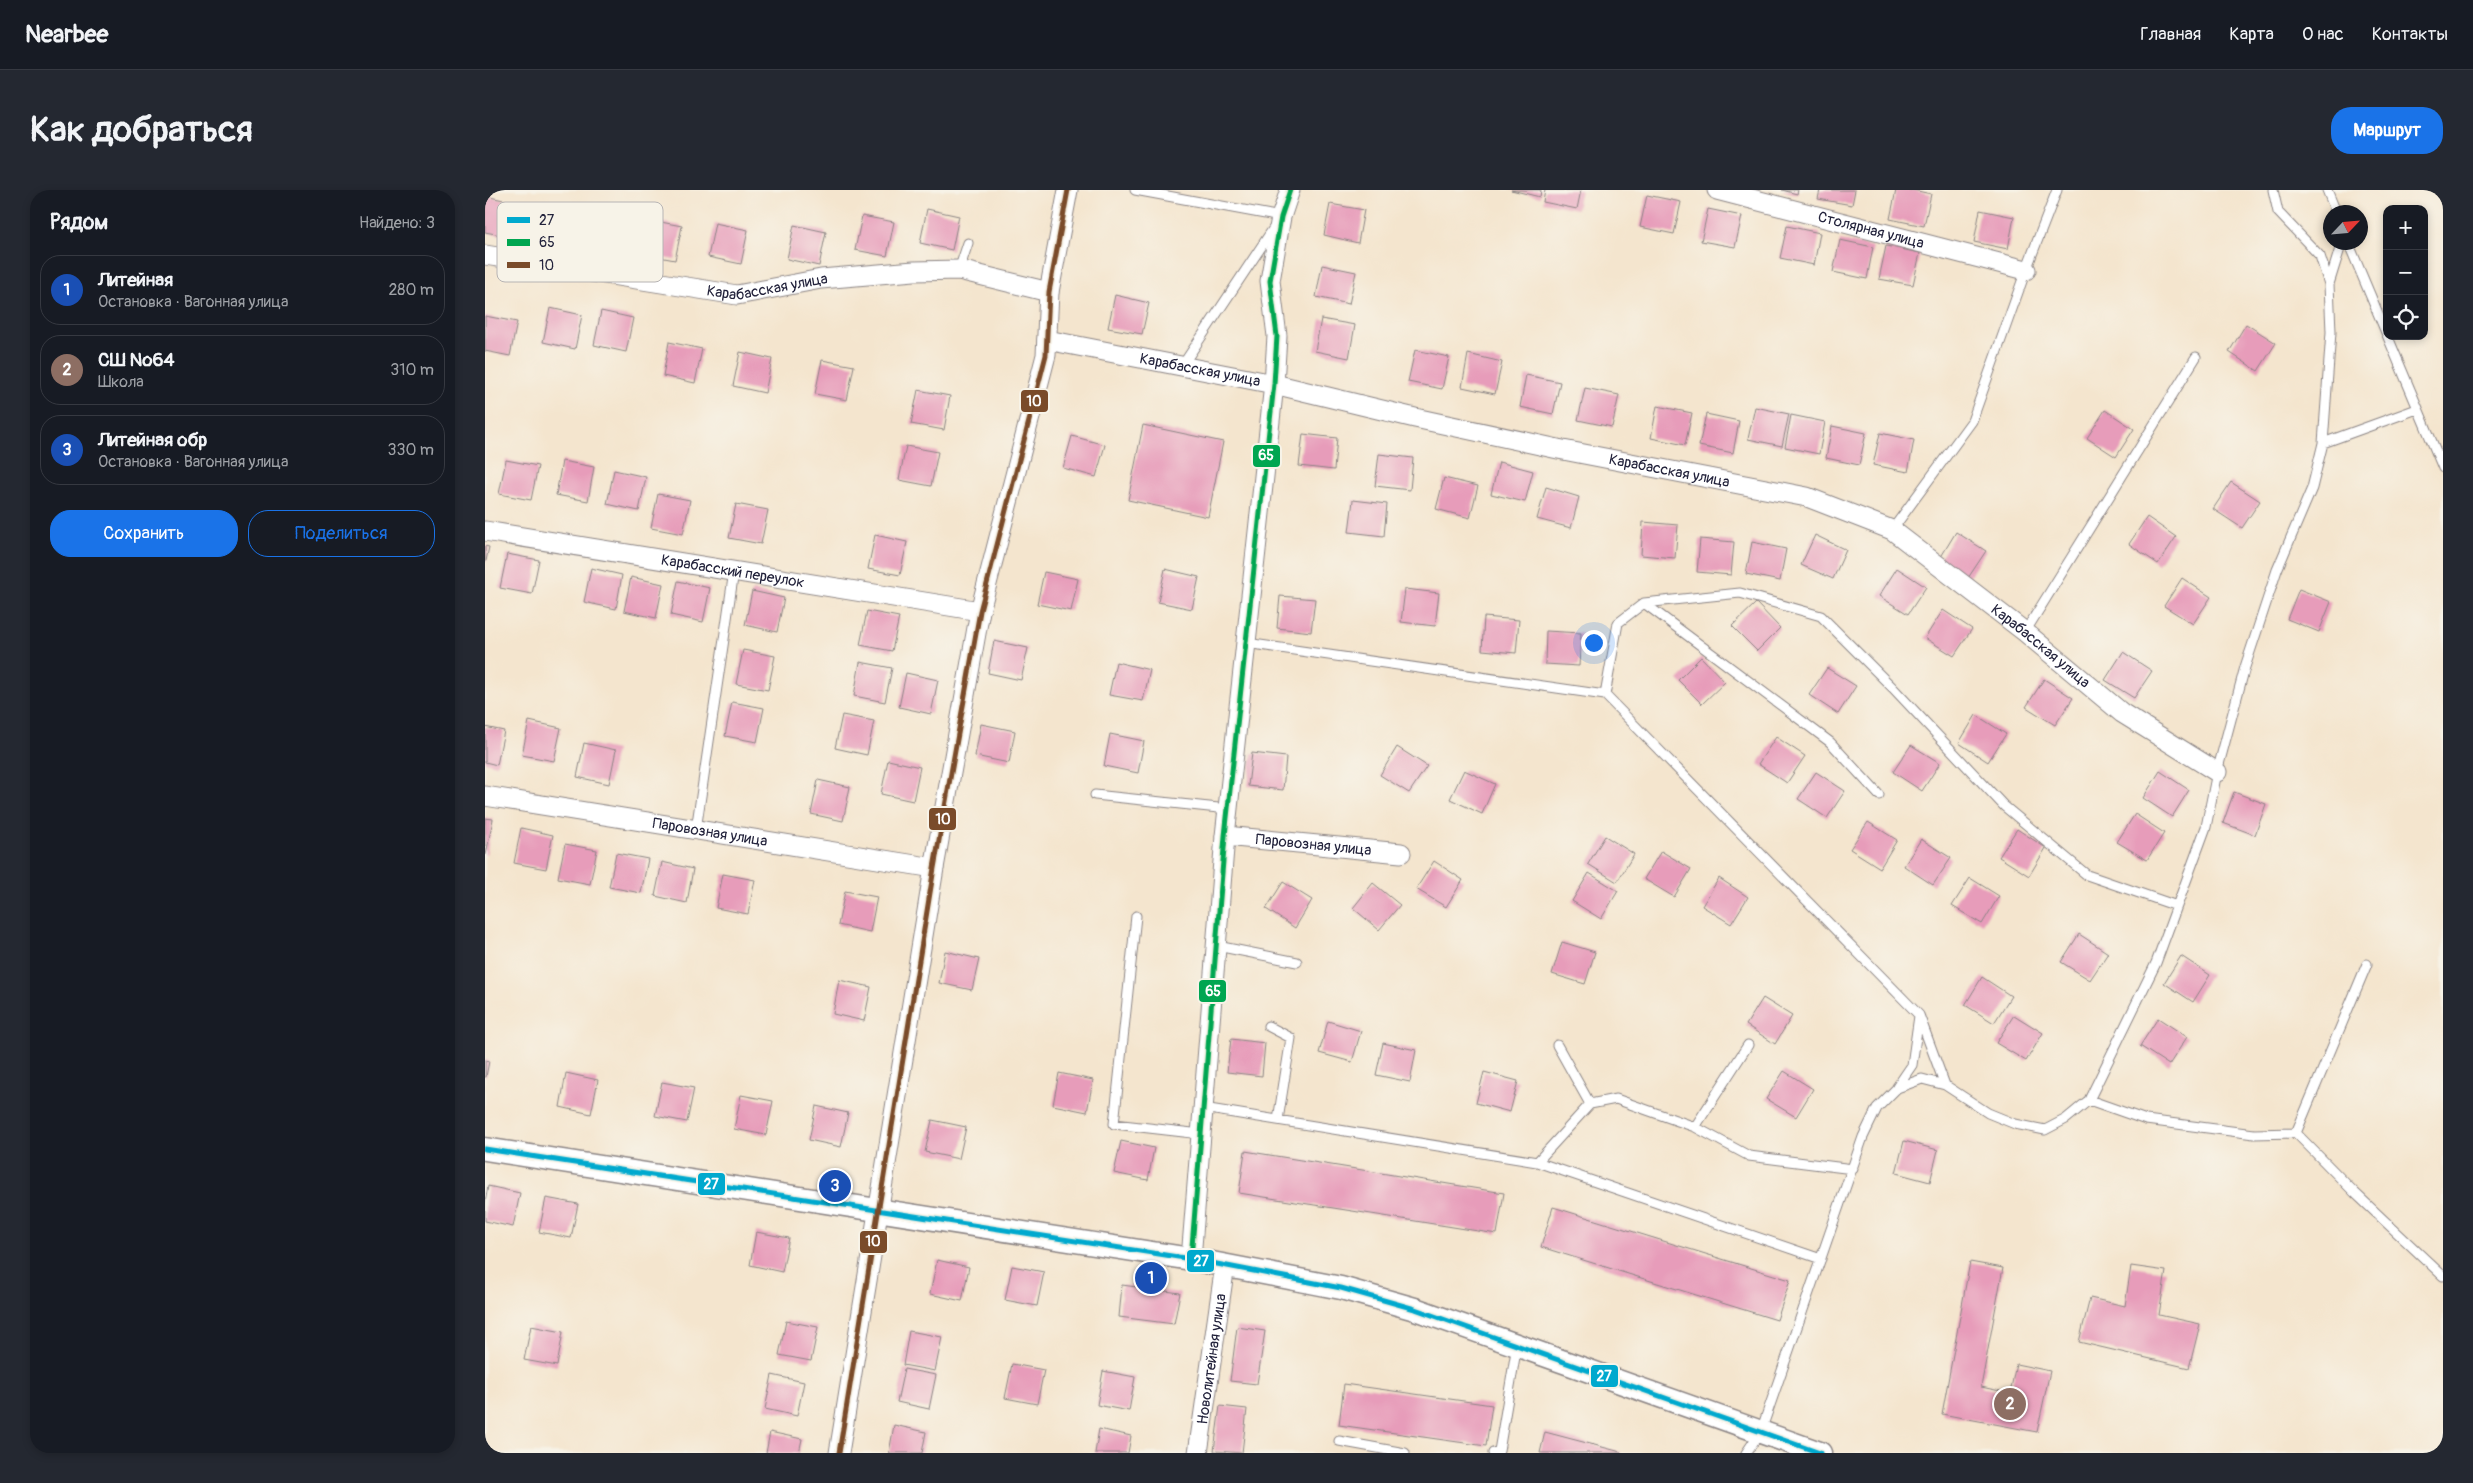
<!DOCTYPE html>
<html lang="ru">
<meta charset="utf-8">
<style>
body{margin:0;font-family:Pangolin,sans-serif;background:#242831;color:#f1f3f6}
.controls{position:absolute;right:15px;top:15px;display:grid;overflow:hidden;border-radius:10px;box-shadow:0 2px 8px #0003}
.controls button{width:45px;height:45px;display:grid;place-items:center;padding:0;border:0;border-bottom:1px solid #363941;background:#171b24;color:#f1f3f6;font:25px sans-serif}
.compass{position:absolute;left:1838px;top:15px;width:45px;height:45px;border-radius:50%;background:#171b24;box-shadow:0 2px 8px #0003;rotate:64deg}
.you{position:absolute;left:1108px;top:452px;width:18px;height:18px;margin:-12px;border:4px solid #fff;border-radius:50%;background:#1a73e8;box-shadow:0 0 0 8px #1a73e833}
.badge{display:grid;place-items:center;width:32px;height:32px;border-radius:50%;background:#1a73e8;color:#fff;font-size:16px;font-weight:700}
.pin{position:absolute;translate:-50% -50%;border:2px solid #fff;box-shadow:0 1px 5px #0006}
.list{margin:0;padding:0;list-style:none}
h2{display:flex;justify-content:space-between;align-items:center;height:65px;margin:0;padding:0 20px;font-size:21px}
h2 small{font-size:16px;font-weight:400;color:#9ea1a6}
.list li{display:grid;grid-template-columns:32px 1fr auto;gap:15px;align-items:center;box-sizing:border-box;height:70px;margin:0 10px 10px;padding:0 10px;border:1px solid #363941;border-radius:20px}
.list b{display:block;font-size:19px;white-space:nowrap}
.list p{margin:0;font-size:16px;white-space:nowrap;color:#9ea1a6}
.list em{font-size:16px;font-style:normal;color:#9ea1a6}
.actions{display:flex;gap:10px;padding:15px 20px}
.actions a{flex:1;padding:11px 0;border:1px solid #1a73e8;border-radius:20px;text-align:center;font-size:18px;color:#1a73e8}
.actions .main{background:#1a73e8;color:#fff}
.icon{flex:none;width:28px;height:28px;fill:none;stroke:currentColor;stroke-width:2;stroke-linecap:round;stroke-linejoin:round}
.map{position:relative;flex:none;width:1958px;height:1263px;overflow:hidden;border-radius:20px}
header{display:flex;align-items:center;gap:30px;box-sizing:border-box;height:70px;padding:0 25px;background:#171b24;border-bottom:1px solid #363941}
header strong{font-size:24px}
nav{display:flex;gap:28px;margin-inline-start:auto;font-size:18px}
.intro{display:flex;align-items:center;justify-content:space-between;box-sizing:border-box;height:120px;padding:0 30px}
h1{margin:0;font-size:35px}
.button{padding:12px 22px;border-radius:20px;background:#1a73e8;color:#fff;font-size:18px;font-weight:700}
main{display:flex;gap:30px;padding:0 30px}
aside{flex:1;background:#171b24;border-radius:20px;box-shadow:0 2px 8px #0003}
.map>svg:first-child{display:block}
.building{fill:#e79cba}
.lines{fill:none;stroke-linecap:round;stroke-linejoin:round}
.service-casing{stroke:#8b8484;stroke-width:11}
.minor-casing{stroke:#8b8484;stroke-width:21}
.tertiary-casing{stroke:#8b8484;stroke-width:25}
.service{stroke:#fff;stroke-width:9}
.minor{stroke:#fff;stroke-width:19}
.tertiary{stroke:#fff;stroke-width:22}
.bus-1-casing{stroke:#f7f3e8;stroke-width:9}
.bus-2-casing{stroke:#f7f3e8;stroke-width:9}
.bus-3-casing{stroke:#f7f3e8;stroke-width:9}
.bus-1{stroke:#00a9ce;stroke-width:5}
.bus-2{stroke:#00a651;stroke-width:5}
.bus-3{stroke:#7a4b2a;stroke-width:5}
.labels{text-anchor:middle;dominant-baseline:central;stroke-width:4;stroke-linejoin:round;paint-order:stroke}
.street-label{font-size:15px;fill:#22223b;stroke:#f7f3e8}
.key{fill:#f7f3e8;stroke:#b7b4b4;stroke-width:1}
.key-label{font-size:14px;fill:#22223b}
.line-badge{stroke:#f7f3e8;stroke-width:2}
.badge-label{font-size:14px;text-anchor:middle;font-weight:bold;fill:#fff}
</style>
<header>
<strong>Nearbee</strong>
<nav><a>Главная</a><a>Карта</a><a>О нас</a><a>Контакты</a></nav>
</header>
<div class="intro"><h1>Как добраться</h1><a class="button">Маршрут</a></div>
<main>
<aside>
<h2>Рядом<small>Найдено: 3</small></h2>
<ul class="list">
<li><span class="badge" style="background:#1a4fb4">1</span><div><b>Литейная</b><p>Остановка · Вагонная улица</p></div><em>280 m</em></li>
<li><span class="badge" style="background:#8d6e63">2</span><div><b>СШ №64</b><p>Школа</p></div><em>310 m</em></li>
<li><span class="badge" style="background:#1a4fb4">3</span><div><b>Литейная обр</b><p>Остановка · Вагонная улица</p></div><em>330 m</em></li>
</ul>
<div class="actions"><a class="main">Сохранить</a><a>Поделиться</a></div>
</aside>
<div class="map">
<svg width="1958" height="1263" viewBox="0 0 1958 1263">
<rect width="100%" height="100%" fill="#f7f3e8"/>
<filter id="ink" filterUnits="userSpaceOnUse"><feTurbulence type="fractalNoise" baseFrequency=".02" numOctaves="2"/><feDisplacementMap in="SourceGraphic" scale="10" xChannelSelector="R" yChannelSelector="G"/><feConvolveMatrix kernelMatrix="1 2 1 2 8 2 1 2 1" color-interpolation-filters="sRGB"/></filter>
<filter id="wash" filterUnits="userSpaceOnUse"><feTurbulence type="fractalNoise" baseFrequency=".0096" numOctaves="4" result="noise"/><feDisplacementMap in="SourceGraphic" scale="20" xChannelSelector="R" yChannelSelector="G"/><feGaussianBlur stdDeviation="1.12" result="paint"/><feColorMatrix in="noise" values="0 0 0 0 0 0 0 0 0 0 0 0 0 0 0 0 0 1.4 0 .05"/><feComposite in="paint" operator="in"/></filter>
<g filter="url(#wash)">
<rect width="100%" height="100%" fill="#f4e5ce"/>
<g id="blocks">
<!-- building -->
<path class="building" d="M1026,0H1056L1055,7Z
M1060,0H1096L1092,19L1058,12Z
M1297,0H1313L1312,4Z
M1335,0H1370L1367,15L1333,9Z
M1411,0H1428L1446,4L1439,36L1405,29Z
M1162,5L1196,12L1189,44L1155,37Z
M0,6L28,12L21,46L0,42Z
M845,14L879,20L873,53L839,45Z
M442,19L474,26L467,60L435,53Z
M1223,19L1257,26L1250,57L1216,51Z
M1495,20L1529,27L1523,59L1489,52Z
M377,26L409,32L402,66L370,60Z
M165,30L197,36L190,70L158,64Z
M230,33L263,40L256,74L223,67Z
M309,35L341,42L334,76L302,69Z
M1302,36L1335,43L1329,75L1295,68Z
M1355,50L1388,57L1382,89L1348,82Z
M1401,56L1435,63L1428,95L1394,89Z
M837,75L871,82L864,114L831,107Z
M630,105L664,113L657,144L623,138Z
M65,118L97,125L90,159L58,152Z
M116,121L148,128L141,162L109,155Z
M0,126L32,132L25,166L0,161Z
M836,129L870,135L864,168L830,161Z
M1761,134L1791,153L1773,181L1744,162Z
M184,152L217,159L210,193L178,186Z
M930,160L964,167L957,199L923,192Z
M255,162L287,169L280,203L248,196Z
M983,164L1017,172L1010,204L977,197Z
M337,170L369,176L362,210L330,204Z
M1041,185L1075,192L1068,224L1035,217Z
M1100,198L1134,205L1127,237L1093,230Z
M433,200L465,206L459,240L426,234Z
M1172,216L1207,223L1200,255L1166,248Z
M1270,217L1304,224L1297,256L1263,249Z
M1620,220L1649,239L1631,267L1602,248Z
M1221,224L1254,231L1248,263L1214,256Z
M1306,225L1340,232L1334,264L1300,257Z
M658,235L738,252L723,327L643,310Z
M1347,236L1381,243L1374,275L1341,268Z
M1395,243L1429,250L1423,282L1388,275Z
M818,244L852,248L849,280L814,276Z
M587,246L620,255L611,287L578,278Z
M421,256L453,262L446,296L414,290Z
M894,264L928,268L925,300L890,296Z
M21,270L53,276L46,310L14,304Z
M77,271L109,277L103,311L71,305Z
M1014,272L1048,281L1040,312L1006,304Z
M129,280L161,287L154,321L122,314Z
M959,288L993,296L985,328L951,319Z
M1746,292L1775,311L1757,338L1728,319Z
M1061,297L1094,307L1086,338L1052,329Z
M173,304L205,310L198,344L166,338Z
M868,310L902,314L899,346L864,342Z
M251,314L283,320L276,354L244,348Z
M1662,327L1691,347L1673,374L1644,354Z
M1158,332L1193,335L1190,368L1156,365Z
M1471,342L1501,361L1483,388L1454,370Z
M390,345L422,352L415,385L383,379Z
M1330,345L1361,360L1348,389L1316,375Z
M1215,349L1249,352L1246,385L1212,382Z
M1267,352L1301,359L1295,391L1261,384Z
M0,356L4,357L1,371H0Z
M22,364L54,370L47,404L15,398Z
M106,378L137,385L131,419L99,412Z
M1412,378L1441,397L1423,424L1394,406Z
M680,379L714,387L707,419L673,412Z
M559,382L593,389L586,421L552,414Z
M146,387L178,394L171,428L139,421Z
M1697,388L1726,407L1708,434L1679,416Z
M193,391L225,398L218,432L186,425Z
M920,399L954,403L950,436L916,432Z
M1814,399L1846,412L1834,442L1802,429Z
M267,401L299,408L292,442L260,435Z
M795,406L830,409L826,442L792,438Z
M1271,413L1295,438L1272,461L1247,436Z
M1458,420L1487,439L1469,466L1440,448Z
M382,421L414,427L407,461L375,455Z
M999,427L1034,430L1031,463L997,460Z
M1061,441L1096,443L1094,476L1060,474Z
M509,451L543,458L536,490L503,483Z
M258,460L290,466L283,500L251,494Z
M1638,462L1667,481L1649,508L1620,490Z
M1216,467L1240,492L1217,514L1193,490Z
M375,472L407,478L400,512L369,506Z
M631,472L665,480L658,511L624,505Z
M1342,478L1371,496L1353,524L1324,505Z
M421,483L453,490L446,524L414,517Z
M1559,489L1588,508L1570,535L1541,517Z
M247,512L279,518L272,552L240,546Z
M357,525L389,531L382,565L350,558Z
M1491,525L1521,544L1503,572L1474,553Z
M44,531L76,538L69,571L37,565Z
M496,534L530,541L524,573L490,566Z
M0,537L19,541L12,575L0,572Z
M625,544L659,551L653,583L619,576Z
M1291,547L1320,566L1302,593L1273,574Z
M99,553L131,560L124,594L92,587Z
M1426,555L1455,573L1437,601L1408,582Z
M912,557L942,576L924,603L895,585Z
M767,563L801,567L798,600L763,596Z
M403,570L435,577L428,611L396,604Z
M979,580L1010,594L997,624L965,609Z
M1675,581L1704,600L1687,627L1658,608Z
M1331,582L1360,601L1342,628L1313,609Z
M333,590L365,597L358,631L326,624Z
M1749,602L1781,614L1770,645L1738,633Z
M1650,624L1679,643L1662,670L1632,652Z
M0,628L8,629L1,665H0Z
M1383,632L1412,650L1395,678L1365,659Z
M36,638L68,645L61,679L29,673Z
M1532,639L1561,658L1544,686L1514,667Z
M1120,646L1149,664L1132,692L1103,674Z
M1436,649L1466,668L1448,695L1419,676Z
M80,654L112,660L105,694L73,688Z
M1176,661L1206,679L1189,707L1159,689Z
M131,663L163,669L156,703L124,697Z
M949,671L978,690L961,717L931,699Z
M177,672L208,679L202,713L170,706Z
M1104,683L1133,701L1116,729L1087,711Z
M238,684L270,690L263,724L231,718Z
M1234,688L1263,707L1246,734L1217,716Z
M1485,688L1514,706L1497,734L1467,716Z
M798,692L827,710L810,738L781,719Z
M888,693L915,715L894,740L868,718Z
M360,701L392,707L385,742L353,735Z
M1594,744L1623,763L1605,790L1576,772Z
M1077,752L1110,762L1100,794L1067,784Z
M460,761L494,769L487,800L454,793Z
M1696,766L1725,785L1708,812L1679,793Z
M1497,787L1526,806L1509,833L1480,815Z
M354,790L386,797L379,831L348,824Z
M1278,808L1307,826L1290,854L1261,835Z
M1529,825L1558,843L1541,871L1511,853Z
M1673,828L1702,847L1684,875L1655,856Z
M843,831L876,841L867,872L834,863Z
M746,849L780,853L777,886L742,882Z
M898,853L931,860L925,892L891,885Z
M0,870L4,871L1,887H0Z
M1299,881L1328,899L1311,927L1281,909Z
M999,882L1033,891L1025,922L991,913Z
M81,883L113,890L106,924L75,917Z
M574,883L608,890L602,922L568,915Z
M177,892L209,898L202,932L170,926Z
M256,905L288,911L281,945L249,939Z
M331,916L363,923L356,957L324,950Z
M447,930L481,937L474,969L440,962Z
M636,951L669,958L663,990L629,983Z
M1419,951L1453,960L1445,992L1411,983Z
M760,961L1019,1003L1012,1044L754,1003Z
M3,996L35,1003L28,1037L0,1031V1013Z
M61,1008L93,1014L86,1048L54,1042Z
M1068,1017L1305,1090L1292,1130L1056,1057Z
M271,1042L304,1048L297,1082L265,1075Z
M452,1070L484,1077L477,1111L445,1104Z
M1485,1072L1518,1078L1496,1197L1525,1203L1531,1174L1565,1181L1552,1242L1457,1224Z
M527,1076L559,1082L552,1116L520,1110Z
M1646,1076L1681,1081L1674,1125L1715,1134L1704,1178L1594,1152L1605,1108L1640,1116Z
M637,1095L695,1103L689,1134L634,1127Z
M301,1131L333,1137L326,1171L294,1165Z
M46,1136L78,1142L72,1176L39,1170Z
M752,1137L780,1141L772,1194L745,1191Z
M424,1141L457,1147L450,1181L418,1175Z
M527,1174L559,1180L552,1214L520,1208Z
M419,1179L451,1185L444,1219L412,1212Z
M618,1181L650,1187L644,1221L612,1215Z
M287,1185L319,1192L312,1226L280,1219Z
M859,1194L1007,1215L1001,1256L854,1235Z
M735,1216L762,1219L757,1263L729,1261Z
M409,1235L441,1242L437,1263H404Z
M614,1239L646,1246L643,1263H610Z
M285,1242L317,1249L314,1263H281Z
M1060,1242L1136,1262V1263H1055Z"/>
</g>
</g>
<g filter="url(#ink)">
<use href="#blocks" fill-opacity="0" stroke="#8b8484" stroke-width="1"/>
<g class="lines">
<!-- service casing -->
<g class="service-casing">
<path id="service" d="M650,0L796,27L697,176
M1842,0L1851,22
M1863,52L1958,278
M474,80L483,53
M1844,94L1857,52
M1838,253L1932,219
M1407,340L1487,231L1541,80L1572,0
M1159,413L1345,552L1394,605
M1540,442L1711,167
M761,453L1120,505
M610,605L743,619
M211,640L249,381
M651,726L629,934L716,944
M732,756L812,772
M783,836L806,848L793,930
M1072,855L1105,914
M1460,895L1434,825L1120,505L1133,433L1159,413L1255,403L1336,426L1408,498L1519,616L1602,685L1692,716
M1412,897L1427,875L1434,826
M1604,910L1661,930L1769,944L1811,943L1870,1003L1958,1086
M718,918L1052,972L1336,1069
M1210,937L1263,855
M1811,943L1882,774
M1052,972L1105,914L1131,909L1210,937L1264,966L1368,979
M854,1251L920,1263
M1008,1263L1014,1261L1032,1155
M1261,1263L1276,1241L1378,947L1392,918L1412,898L1437,889L1460,895L1503,923L1530,934L1560,940L1581,929L1604,910L1671,773L1721,637L1732,582L1760,477L1792,380L1827,298L1838,253L1846,142L1844,94L1835,66L1793,22L1788,0"/>
</g>
<!-- minor casing -->
<g class="minor-casing">
<g id="minor">
<path id="s1" d="M1232,0L1541,80"/>
<path id="s2" d="M0,65L252,105L336,89L429,81L474,80L564,102"/>
<path id="s3" d="M562,150L789,194L930,228L1073,259L1322,307L1407,340L1540,442L1637,523L1732,582"/>
<path id="s4" d="M0,341L495,421"/>
<path id="s5" d="M0,606L449,678"/>
<path id="s6" d="M740,646L916,663"/>
<path d="M706,1069L740,646L789,194L792,146L785,91L796,27L805,0"/>
<path d="M354,1263L449,678L495,421L561,165L564,102L583,0"/>
<path id="s7" d="M713,1263L740,1075"/>
</g>
</g>
<!-- tertiary casing -->
<g class="tertiary-casing">
<path id="tertiary" d="M0,959L706,1069L856,1098L930,1119L1335,1263"/>
</g>
<!-- service -->
<use href="#service" class="service"/>
<!-- minor -->
<use href="#minor" class="minor"/>
<!-- tertiary -->
<use href="#tertiary" class="tertiary"/>
<!-- bus-1 casing -->
<g class="bus-1-casing">
<path id="bus-1" d="M0,959L706,1069L856,1098L930,1119L1335,1263"/>
</g>
<!-- bus-2 casing -->
<g class="bus-2-casing">
<path id="bus-2" d="M706,1069L740,646L789,194L792,146L785,91L796,27L805,0"/>
</g>
<!-- bus-3 casing -->
<g class="bus-3-casing">
<path id="bus-3" d="M354,1263L449,678L495,421L561,165L564,102L583,0"/>
</g>
<!-- bus-1 -->
<use href="#bus-1" class="bus-1"/>
<!-- bus-2 -->
<use href="#bus-2" class="bus-2"/>
<!-- bus-3 -->
<use href="#bus-3" class="bus-3"/>
</g>
</g>
<g class="labels">
<!-- street labels -->
<g class="street-label">
<text stroke="none"><textPath href="#s1" startOffset="159">Столярная улица</textPath></text>
<text stroke="none"><textPath href="#s2" startOffset="286">Карабасская улица</textPath></text>
<text stroke="none"><textPath href="#s3" startOffset="156">Карабасская улица</textPath></text>
<text stroke="none"><textPath href="#s3" startOffset="636">Карабасская улица</textPath></text>
<text stroke="none"><textPath href="#s4" startOffset="251">Карабасский переулок</textPath></text>
<text stroke="none"><textPath href="#s3" startOffset="1056">Карабасская улица</textPath></text>
<text stroke="none"><textPath href="#s5" startOffset="228">Паровозная улица</textPath></text>
<text stroke="none"><textPath href="#s6" startOffset="89">Паровозная улица</textPath></text>
<text stroke="none"><textPath href="#s7" startOffset="95">Новолитейная улица</textPath></text>
</g>
</g>
<!-- legend -->
<rect x="12" y="12" width="166" height="80" rx="8" class="key"/>
<rect x="22" y="27" width="23" height="6" fill="#00a9ce"/>
<rect x="22" y="49" width="23" height="7" fill="#00a651"/>
<rect x="22" y="72" width="23" height="6" fill="#7a4b2a"/>
<g class="key-label">
<text x="54" y="35">27</text>
<text x="54" y="57">65</text>
<text x="54" y="80">10</text>
</g>
<g class="line-badge">
<rect x="535" y="199" width="29" height="24" rx="5" fill="#7a4b2a"/>
<rect x="767" y="254" width="29" height="24" rx="5" fill="#00a651"/>
<rect x="443" y="617" width="29" height="24" rx="5" fill="#7a4b2a"/>
<rect x="713" y="789" width="29" height="24" rx="5" fill="#00a651"/>
<rect x="212" y="982" width="29" height="24" rx="5" fill="#00a9ce"/>
<rect x="374" y="1040" width="29" height="24" rx="5" fill="#7a4b2a"/>
<rect x="701" y="1059" width="29" height="24" rx="5" fill="#00a9ce"/>
<rect x="1105" y="1174" width="29" height="24" rx="5" fill="#00a9ce"/>
</g>
<g class="badge-label">
<text x="549" y="216">10</text>
<text x="781" y="270">65</text>
<text x="458" y="634">10</text>
<text x="728" y="806">65</text>
<text x="226" y="999">27</text>
<text x="388" y="1056">10</text>
<text x="716" y="1076">27</text>
<text x="1119" y="1191">27</text>
</g>
</svg>
<div class="controls">
<button>+</button>
<button>−</button>
<button><svg class="icon" aria-label="locate" viewBox="0 0 24 24"><circle cx="12" cy="12" r="6"/><path d="M12 2v4M12 18v4M2 12h4M18 12h4"/></svg></button>
</div>
<svg class="compass" viewBox="-18 -18 36 36"><path d="M0-13l5 13h-10z" fill="#e53935"/><path d="M0 13l5-13h-10z" fill="#9ea1a6"/></svg>
<div class="you"></div>
<div class="pin badge" style="left:666px;top:1088px;background:#1a4fb4">1</div>
<div class="pin badge" style="left:1525px;top:1214px;background:#8d6e63">2</div>
<div class="pin badge" style="left:350px;top:996px;background:#1a4fb4">3</div>
</div>
</main>
